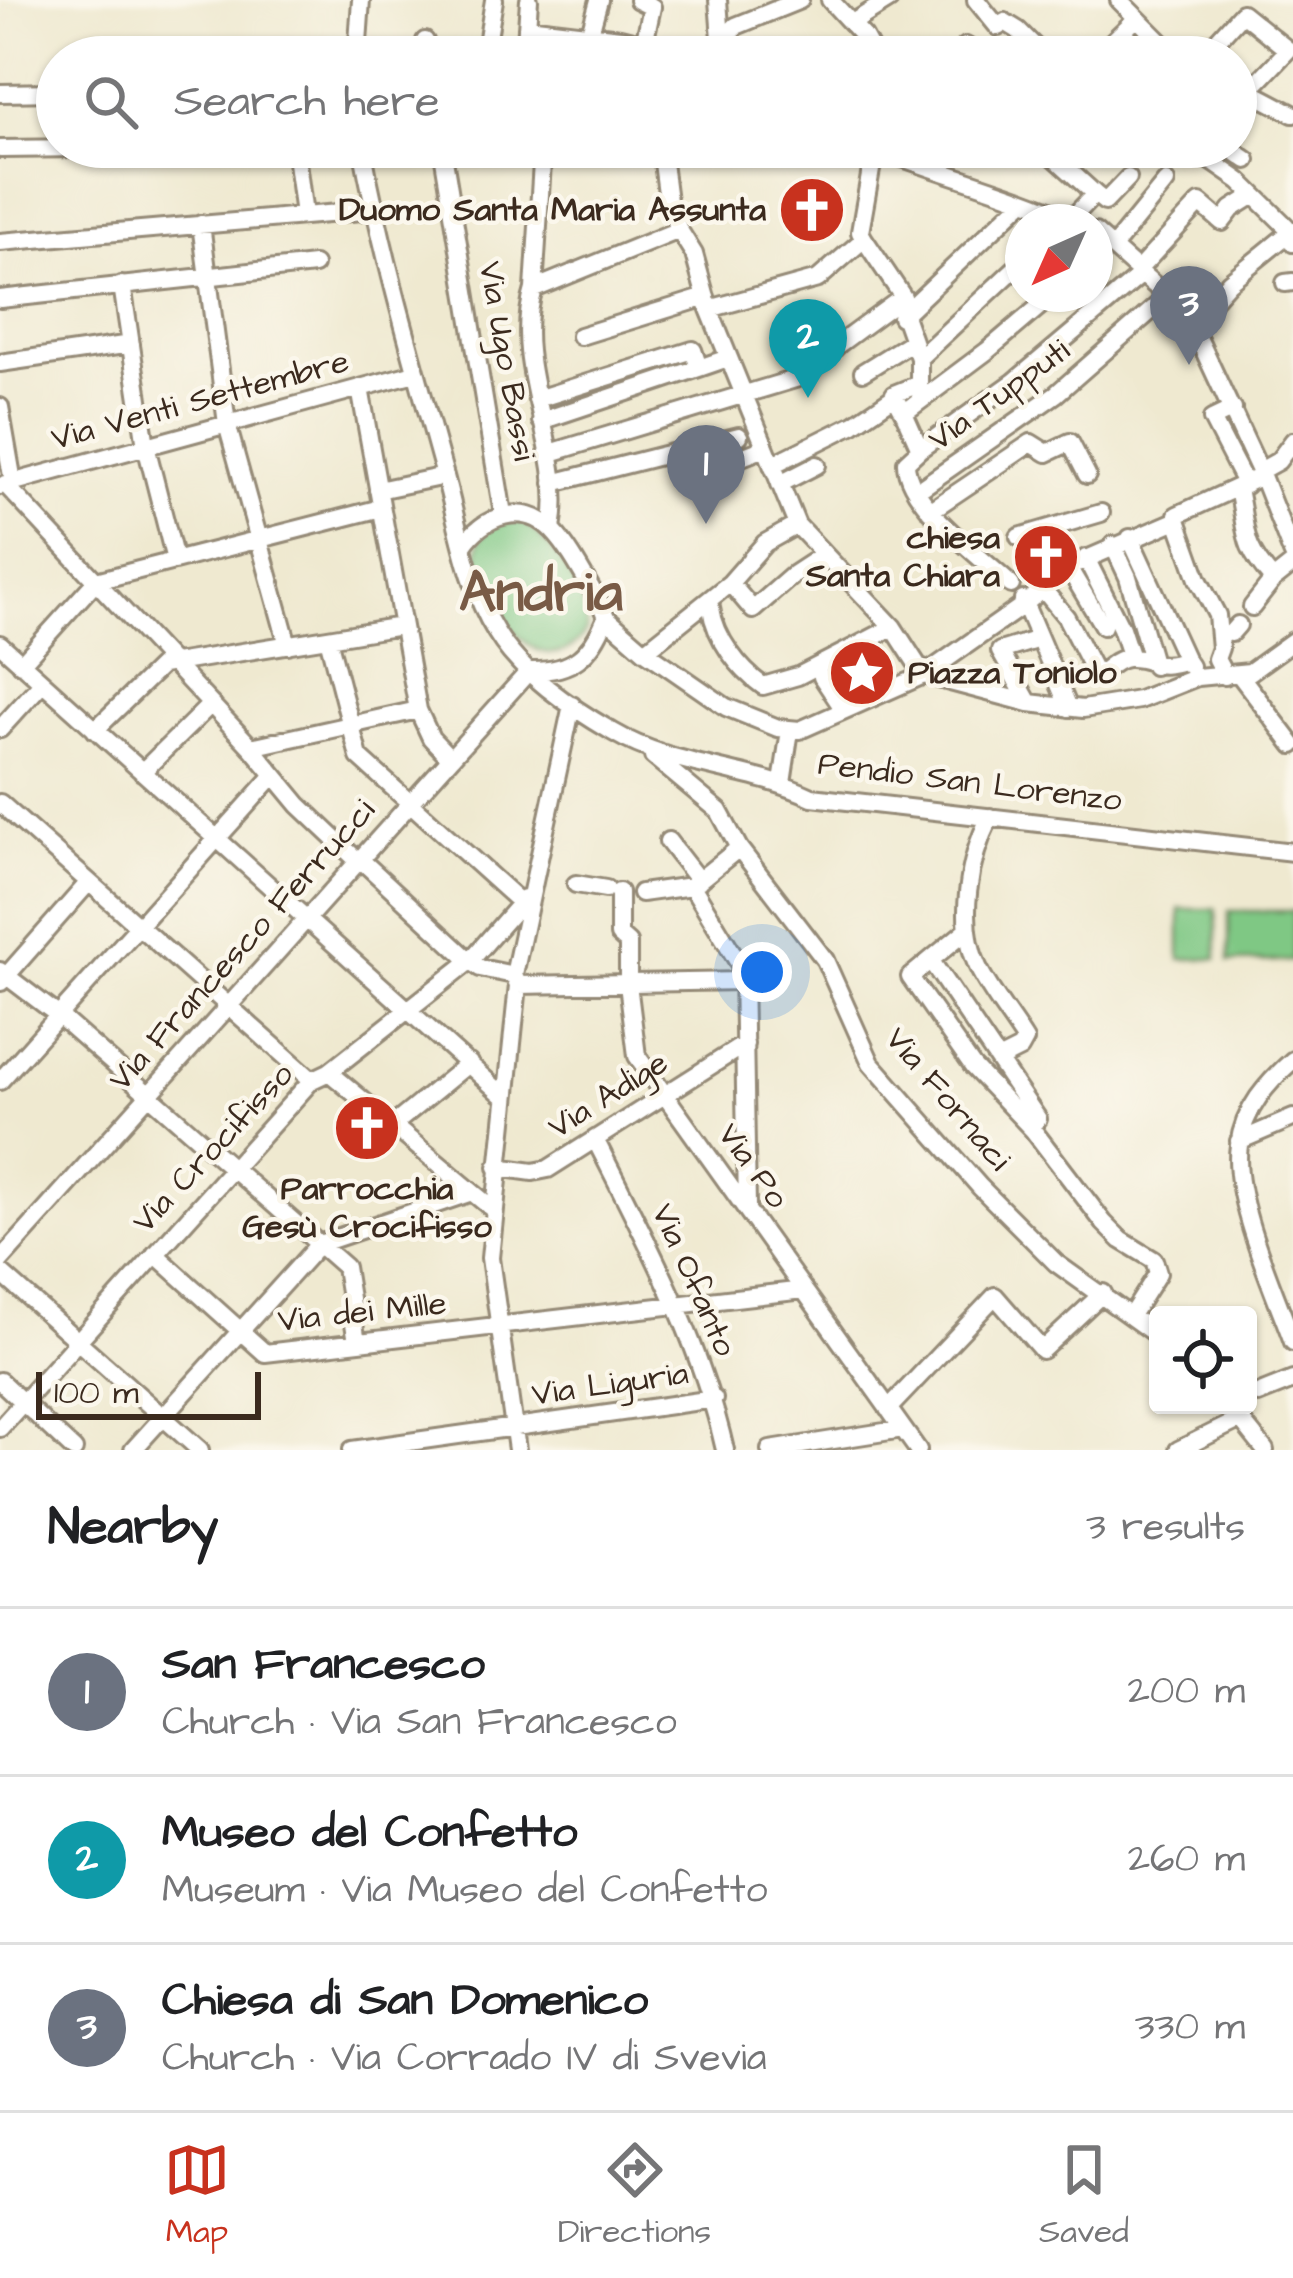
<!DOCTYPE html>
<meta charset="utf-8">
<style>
body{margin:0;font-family:"Architects Daughter",sans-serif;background:#f2f2f2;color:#202124}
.controls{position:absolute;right:36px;bottom:36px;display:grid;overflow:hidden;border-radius:12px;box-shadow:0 3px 9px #0004}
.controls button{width:108px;height:108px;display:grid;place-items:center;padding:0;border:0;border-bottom:3px solid #e0e0e0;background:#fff;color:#202124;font:60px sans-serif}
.compass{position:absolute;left:1005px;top:204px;width:108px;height:108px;border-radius:50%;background:#fff;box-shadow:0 3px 9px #0004;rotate:225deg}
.scale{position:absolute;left:36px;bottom:30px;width:225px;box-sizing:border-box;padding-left:12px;border:6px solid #3b2a1e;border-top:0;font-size:33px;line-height:42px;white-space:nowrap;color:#3b2a1e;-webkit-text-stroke:9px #fbf7ec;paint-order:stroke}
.you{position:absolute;left:762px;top:972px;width:42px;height:42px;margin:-30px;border:9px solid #fff;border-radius:50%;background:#1a73e8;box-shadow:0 0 0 18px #1a73e833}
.badge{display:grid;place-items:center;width:78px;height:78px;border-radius:50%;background:#c8321e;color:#fff;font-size:39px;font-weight:700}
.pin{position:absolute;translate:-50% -99px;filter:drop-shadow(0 3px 6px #0008)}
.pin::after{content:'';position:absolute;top:63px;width:42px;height:36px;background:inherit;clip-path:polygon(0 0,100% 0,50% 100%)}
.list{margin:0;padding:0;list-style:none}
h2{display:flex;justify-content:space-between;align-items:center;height:156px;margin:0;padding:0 48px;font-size:51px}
h2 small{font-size:39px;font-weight:400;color:#757577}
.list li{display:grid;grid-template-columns:78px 1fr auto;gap:36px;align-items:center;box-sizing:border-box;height:168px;padding:0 48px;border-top:3px solid #e0e0e0}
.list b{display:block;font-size:45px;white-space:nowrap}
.list p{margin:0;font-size:39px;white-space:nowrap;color:#757577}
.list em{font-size:39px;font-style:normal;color:#757577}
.icon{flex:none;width:66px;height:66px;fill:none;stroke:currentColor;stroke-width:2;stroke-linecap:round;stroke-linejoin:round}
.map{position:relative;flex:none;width:1293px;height:1450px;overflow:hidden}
.search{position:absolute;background:#fff;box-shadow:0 3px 9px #0004;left:36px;right:36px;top:36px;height:132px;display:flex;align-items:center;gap:30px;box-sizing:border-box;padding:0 42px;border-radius:66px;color:#757577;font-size:45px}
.sheet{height:660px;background:#fff}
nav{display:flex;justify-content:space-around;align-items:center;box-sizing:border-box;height:168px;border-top:3px solid #e0e0e0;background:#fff;font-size:33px;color:#757577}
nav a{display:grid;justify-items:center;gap:6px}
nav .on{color:#c8321e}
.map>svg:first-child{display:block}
.green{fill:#7fc884;stroke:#5d7951;stroke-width:3}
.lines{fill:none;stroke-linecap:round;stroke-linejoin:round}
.minor-tunnel{stroke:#cbc3ac;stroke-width:16;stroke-dasharray:16 8;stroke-linecap:butt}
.minor-casing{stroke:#958a77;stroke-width:22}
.minor{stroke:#fff;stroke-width:16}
.labels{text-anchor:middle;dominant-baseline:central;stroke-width:9;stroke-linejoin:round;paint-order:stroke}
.poi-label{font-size:33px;font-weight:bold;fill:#3b2a1e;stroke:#fbf7ec;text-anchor:end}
.street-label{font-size:33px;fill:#3b2a1e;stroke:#fbf7ec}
.town-label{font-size:57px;font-weight:bold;fill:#795b46;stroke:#fbf7ec}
</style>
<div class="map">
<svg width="1293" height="1450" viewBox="0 0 1293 1450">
<rect width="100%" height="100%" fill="#fbf7ec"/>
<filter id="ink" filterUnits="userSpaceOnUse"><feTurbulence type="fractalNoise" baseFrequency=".00833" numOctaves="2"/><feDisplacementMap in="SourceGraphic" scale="24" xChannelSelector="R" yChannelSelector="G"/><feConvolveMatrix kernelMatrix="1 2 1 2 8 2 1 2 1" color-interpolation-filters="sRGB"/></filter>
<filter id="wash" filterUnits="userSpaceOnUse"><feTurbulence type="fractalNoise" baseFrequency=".004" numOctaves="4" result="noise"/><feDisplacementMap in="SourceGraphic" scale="48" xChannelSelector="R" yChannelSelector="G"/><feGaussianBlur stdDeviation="2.7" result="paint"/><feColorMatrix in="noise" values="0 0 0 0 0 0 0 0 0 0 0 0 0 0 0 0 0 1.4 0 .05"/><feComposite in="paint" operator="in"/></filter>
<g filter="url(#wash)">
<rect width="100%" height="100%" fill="#efe9d0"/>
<!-- green -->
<path class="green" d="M516,520C546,531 594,598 586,631C538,706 461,571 482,536C490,524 502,523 516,520Z
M1180,909H1216L1217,959H1180Z
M1229,911H1293V961L1229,962Z"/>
</g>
<g filter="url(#ink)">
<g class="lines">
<!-- minor-tunnel -->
<path class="minor-tunnel" d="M926,164L935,147"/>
<!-- minor casing -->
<g class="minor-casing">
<path id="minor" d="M638,0L652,7L644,44
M718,0L721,39
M830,0L864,37L875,57
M976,0L998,27L1005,22L1018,30L1045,57
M1119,0L1176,57
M852,23L889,0
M527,27L620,38L697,57
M590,33L599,0
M425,41V57
M357,57L361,0
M485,57L494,0
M525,57L529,0
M705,57L736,26L800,0
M954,57L966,46L979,57
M1096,57L1136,19
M1202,57L1242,13L1288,50L1250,90
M1236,84L1293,114
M0,93L57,92
M295,147L304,215
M362,147C383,259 415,366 445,476C459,528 467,585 496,632C521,674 570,707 613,732C674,768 748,767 812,797L1293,852
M442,147L503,514
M543,147L534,289L679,230L668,201L661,147
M1043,147L1095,194
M1191,147L1240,181L1286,226L1293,243
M1228,147L1247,160
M875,148C943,174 1013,192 1078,222
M0,149L168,147
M1071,219L1095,194L1105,202L1128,178
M201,224L227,424L288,645
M679,230L694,254L709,309L797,525L893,627L924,675
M1095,232L1187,314L1260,471L1293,555
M864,239L860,232L875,147
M0,242L374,210
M1114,246L1166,182
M1138,270L1200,203L1222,222L1232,209L1254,195
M1285,283L1293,282
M122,285L146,446L175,560
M534,289C510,368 567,451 552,529
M0,299L314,265
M902,310L919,358V384
M1187,314L1213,300L1229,282L1293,230
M901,317L1023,201
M580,336L706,297
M919,358L1023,261
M0,363L131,344
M863,372L913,341
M360,388L418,710L431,738L450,758
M537,399L693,350L699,368L728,358
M921,400L919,384L894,394L904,413L987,351L1054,294
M0,407L13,482
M1233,409L1212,419L1246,485
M904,413L920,449L906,462C905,502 982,558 1011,585
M541,421L699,368
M920,449L1014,382L1142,274
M547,454L805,376L839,344L903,297L864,239L818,279L709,309
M772,465L854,424L895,396
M1260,471L1278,461L1293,441
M703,477L700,469L721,465L765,448
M553,483L739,436
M5,484L251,747L299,805L358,861
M780,484L817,465
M0,486L415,373
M1238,489C1248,534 1240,542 1273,580L1293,564
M378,490L445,476
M917,491L1056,394L1168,296
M930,511L1031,443L1047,453L1070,442L1087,475
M1177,520L1198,579L1217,615L1220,648L1216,659L1225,676
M1019,537L1101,513
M1130,538L1186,660
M1113,545L1128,577L1154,666
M463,546C483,516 524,500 553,531C572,551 586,581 601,605L606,617C591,656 572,672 530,671
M1086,558L1121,628L1131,658
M1068,567L1103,626
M730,583L753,610L794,574L823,555
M1042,588L1066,617L1097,677
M1023,600L1069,708
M1252,607L1273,580
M711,608C715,638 739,669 763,686L798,676L893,627
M606,617L645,651L726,707L778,728L800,730L924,675L1025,604L1068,567L1177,520V515L1262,476
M1231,633L1238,625
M328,638L359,757L521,903
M0,644L505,1097
M645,651L730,583L765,543L797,525
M21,664L96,581L381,508
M1239,674L1293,745
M924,675L1029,703L1083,709L1139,700L1197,677L1250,672L1293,641
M822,677L844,710
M1094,678C1104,672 1116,658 1128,658C1154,657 1153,672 1186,660L1190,666
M1029,703L1000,651L1039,639
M0,729L42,683
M95,730L162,665L401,626
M251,747L418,710
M653,756L719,811L739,848L825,960L871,1063L886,1080L980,1187L1056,1263L1158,1336
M142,772L211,704
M782,783L790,730
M0,803L312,1080
M990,817C969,858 957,923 978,967C990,992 1010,1016 1025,1040L1020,1049L998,1060
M668,841L699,881
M360,859L470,961L480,968L514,975
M576,884L606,889
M692,886L743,970L747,1207
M619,892V935L628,943V984L637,1056L918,1450
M641,893L692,886L739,848
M968,929L910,977L973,1067L1033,1130L1104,1223L1121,1240L1154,1260L1158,1273L1132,1314
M931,961L1038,1119L1030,1126
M0,971L58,1015L345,1267L357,1342
M1,982L89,882
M518,985L744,981
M1293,1060C1267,1083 1244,1109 1239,1145C1231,1197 1275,1292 1293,1342
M329,1072L472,1192
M0,1081L274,775
M392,1126L469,1063
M595,1139C646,1240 700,1339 725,1450
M1239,1141L1293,1118
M497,1167L533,1172L548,1169L745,1044
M155,1254L265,1353L804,1290
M0,1261L529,671
M0,1272L200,1450
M0,1381L74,1450
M1258,1394L1293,1380
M1229,1405L1265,1450
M888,1409L995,1296L1042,1350L1103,1293
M0,1428L312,1080L329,1072L470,961L525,898
M133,1450L319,1244L472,1192L494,1210
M352,1450L714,1399
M517,1450L490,1258L518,985L514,975L572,705
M770,1450L903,1429
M1178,1450L1241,1419"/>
</g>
<!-- minor -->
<use href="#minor" class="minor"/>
</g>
</g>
<!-- icons -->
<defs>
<g id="church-disc" transform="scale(3.45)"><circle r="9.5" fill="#c8321e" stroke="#fbf7ec"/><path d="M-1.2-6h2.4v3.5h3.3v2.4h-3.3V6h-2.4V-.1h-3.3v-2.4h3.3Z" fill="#fff"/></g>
<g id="sight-disc" transform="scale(3.45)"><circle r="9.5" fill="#c8321e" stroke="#fbf7ec"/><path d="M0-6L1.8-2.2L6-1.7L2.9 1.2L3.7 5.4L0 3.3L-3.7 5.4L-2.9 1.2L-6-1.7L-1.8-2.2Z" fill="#fff"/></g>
</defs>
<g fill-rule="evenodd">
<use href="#church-disc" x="812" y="210"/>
<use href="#church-disc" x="1046" y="557"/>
<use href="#sight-disc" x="862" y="673"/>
<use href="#church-disc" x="367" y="1128"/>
</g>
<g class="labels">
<!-- poi labels -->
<g class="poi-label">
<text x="766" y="210">Duomo Santa Maria Assunta</text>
<text x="1000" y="538">chiesa<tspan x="1000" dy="38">Santa Chiara</tspan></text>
<text x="908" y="673" text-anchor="start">Piazza Toniolo</text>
<text x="367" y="1189" text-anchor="middle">Parrocchia<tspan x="367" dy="38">Gesù Crocifisso</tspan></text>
</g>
<!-- street labels -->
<g class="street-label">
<text transform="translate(507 361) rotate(80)">Via Ugo Bassi</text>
<text transform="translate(999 395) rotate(-36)">Via Tupputi</text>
<text transform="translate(200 400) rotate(-15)">Via Venti Settembre</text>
<text transform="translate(970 782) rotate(7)">Pendio San Lorenzo</text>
<text transform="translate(242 945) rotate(-48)">Via Francesco Ferrucci</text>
<text transform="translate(608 1095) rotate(-32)">Via Adige</text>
<text transform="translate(948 1099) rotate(50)">Via Fornaci</text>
<text transform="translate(213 1148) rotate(-47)">Via Crocifisso</text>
<text transform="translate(753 1166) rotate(54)">Via Po</text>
<text transform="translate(694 1280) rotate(66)">Via Ofanto</text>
<text transform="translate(362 1312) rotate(-6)">Via dei Mille</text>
<text transform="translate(610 1384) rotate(-8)">Via Liguria</text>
</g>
<!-- town labels -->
<g class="town-label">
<text x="541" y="593">Andria</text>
</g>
</g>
</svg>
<div class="controls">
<button><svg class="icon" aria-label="locate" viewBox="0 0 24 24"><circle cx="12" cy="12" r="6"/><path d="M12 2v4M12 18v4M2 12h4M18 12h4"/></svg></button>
</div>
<svg class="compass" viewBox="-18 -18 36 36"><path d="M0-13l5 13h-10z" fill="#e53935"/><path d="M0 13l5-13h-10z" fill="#757577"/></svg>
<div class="scale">100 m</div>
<div class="you"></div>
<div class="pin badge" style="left:706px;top:524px;background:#6b7280">1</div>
<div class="pin badge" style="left:808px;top:398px;background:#0f9aa8">2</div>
<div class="pin badge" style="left:1189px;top:365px;background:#6b7280">3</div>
<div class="search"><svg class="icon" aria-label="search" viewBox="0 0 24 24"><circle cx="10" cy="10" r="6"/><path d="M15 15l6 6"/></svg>Search here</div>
</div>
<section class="sheet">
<h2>Nearby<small>3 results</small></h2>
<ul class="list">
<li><span class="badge" style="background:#6b7280">1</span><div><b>San Francesco</b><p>Church · Via San Francesco</p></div><em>200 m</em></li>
<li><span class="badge" style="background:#0f9aa8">2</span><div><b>Museo del Confetto</b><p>Museum · Via Museo del Confetto</p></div><em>260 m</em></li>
<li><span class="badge" style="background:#6b7280">3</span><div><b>Chiesa di San Domenico</b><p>Church · Via Corrado IV di Svevia</p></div><em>330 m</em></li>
</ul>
</section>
<nav>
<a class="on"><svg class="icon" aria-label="map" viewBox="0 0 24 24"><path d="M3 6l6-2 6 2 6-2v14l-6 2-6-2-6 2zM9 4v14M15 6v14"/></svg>Map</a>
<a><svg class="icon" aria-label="directions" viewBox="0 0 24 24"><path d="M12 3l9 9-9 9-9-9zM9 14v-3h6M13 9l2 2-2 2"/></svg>Directions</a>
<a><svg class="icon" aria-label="saved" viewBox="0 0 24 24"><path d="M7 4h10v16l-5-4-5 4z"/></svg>Saved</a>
</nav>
